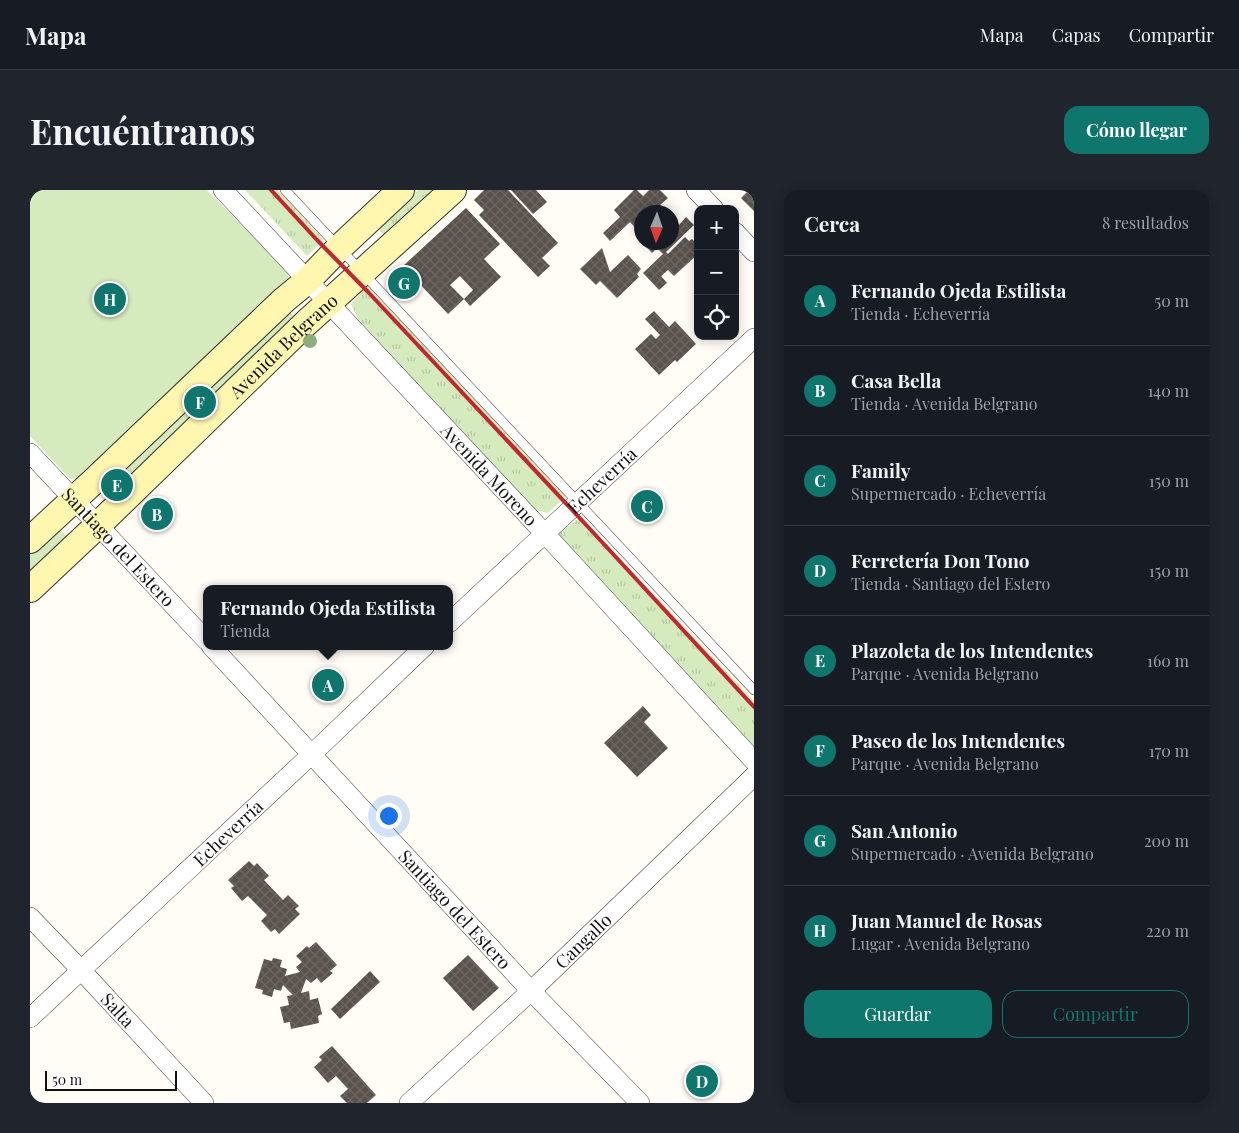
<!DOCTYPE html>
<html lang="es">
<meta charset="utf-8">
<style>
body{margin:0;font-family:"Playfair Display",serif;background:#20242c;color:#f1f3f6}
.controls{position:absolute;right:15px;top:15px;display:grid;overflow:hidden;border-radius:10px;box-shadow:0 2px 12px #0003}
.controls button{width:45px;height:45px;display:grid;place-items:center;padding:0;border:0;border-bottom:1px solid #363941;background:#171b24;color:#f1f3f6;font:25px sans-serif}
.compass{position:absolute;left:604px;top:15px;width:45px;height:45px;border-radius:50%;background:#171b24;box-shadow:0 2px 12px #0003;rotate:182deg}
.scale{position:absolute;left:15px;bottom:12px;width:132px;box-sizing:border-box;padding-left:5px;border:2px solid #111;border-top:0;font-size:14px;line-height:18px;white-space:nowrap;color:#111;-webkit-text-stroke:4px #fff;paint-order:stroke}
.you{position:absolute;left:358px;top:625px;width:18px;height:18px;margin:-12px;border:4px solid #fff;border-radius:50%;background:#1a73e8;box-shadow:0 0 0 8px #1a73e833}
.badge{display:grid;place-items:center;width:32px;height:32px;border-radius:50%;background:#0f766e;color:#fff;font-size:16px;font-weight:700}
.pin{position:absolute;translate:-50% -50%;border:2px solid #fff;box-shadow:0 1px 5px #0006}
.popup{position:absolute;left:173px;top:395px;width:250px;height:65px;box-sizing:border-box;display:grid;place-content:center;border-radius:10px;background:#171b24;filter:drop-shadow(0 1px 4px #0005);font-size:16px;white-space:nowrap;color:#9ea1a6}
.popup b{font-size:19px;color:#f1f3f6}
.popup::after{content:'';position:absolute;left:50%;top:100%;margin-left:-10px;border:10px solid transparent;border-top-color:#171b24}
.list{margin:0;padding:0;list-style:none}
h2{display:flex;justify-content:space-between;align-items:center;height:65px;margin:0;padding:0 20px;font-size:21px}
h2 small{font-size:16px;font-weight:400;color:#9ea1a6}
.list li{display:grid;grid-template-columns:32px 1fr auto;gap:15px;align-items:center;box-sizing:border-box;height:90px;padding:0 20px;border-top:1px solid #363941}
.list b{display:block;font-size:19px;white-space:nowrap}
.list p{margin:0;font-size:16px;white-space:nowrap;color:#9ea1a6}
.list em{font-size:16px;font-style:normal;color:#9ea1a6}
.actions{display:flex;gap:10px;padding:15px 20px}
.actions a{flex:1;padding:11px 0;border:1px solid #0f766e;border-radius:15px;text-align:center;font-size:18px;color:#0f766e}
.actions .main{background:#0f766e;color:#fff}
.icon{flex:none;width:28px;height:28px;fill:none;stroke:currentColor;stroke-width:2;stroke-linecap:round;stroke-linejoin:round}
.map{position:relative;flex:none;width:724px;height:913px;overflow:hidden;border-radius:15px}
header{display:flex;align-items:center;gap:30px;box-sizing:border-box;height:70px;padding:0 25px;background:#171b24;border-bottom:1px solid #363941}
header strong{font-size:24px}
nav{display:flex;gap:28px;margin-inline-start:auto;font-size:18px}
.intro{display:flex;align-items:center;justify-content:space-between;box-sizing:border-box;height:120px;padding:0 30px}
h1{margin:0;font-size:35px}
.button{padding:12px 22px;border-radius:15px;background:#0f766e;color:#fff;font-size:18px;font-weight:700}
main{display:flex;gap:30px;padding:0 30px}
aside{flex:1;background:#171b24;border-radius:15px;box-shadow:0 2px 12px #0003}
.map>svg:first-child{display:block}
.grass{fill:url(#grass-tufts)}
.park{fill:#d5ebbd}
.building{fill:url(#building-cross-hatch);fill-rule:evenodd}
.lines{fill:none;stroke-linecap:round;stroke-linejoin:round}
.service-casing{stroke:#444;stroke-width:10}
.minor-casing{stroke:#444;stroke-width:20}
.secondary-casing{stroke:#333;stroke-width:28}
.service{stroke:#fff;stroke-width:9}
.minor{stroke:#fff;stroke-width:19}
.secondary{stroke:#fff6b0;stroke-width:26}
.rail{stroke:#c4262e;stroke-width:4}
.tree{fill:#8dad7f}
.labels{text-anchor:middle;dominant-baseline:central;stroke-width:5;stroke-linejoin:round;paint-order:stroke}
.street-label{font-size:18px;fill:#111;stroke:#fff}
</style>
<header>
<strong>Mapa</strong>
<nav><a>Mapa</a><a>Capas</a><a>Compartir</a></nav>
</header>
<div class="intro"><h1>Encuéntranos</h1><a class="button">Cómo llegar</a></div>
<main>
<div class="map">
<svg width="724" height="913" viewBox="0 0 724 913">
<defs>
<pattern id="grass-tufts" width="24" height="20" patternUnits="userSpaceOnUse" patternTransform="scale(1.25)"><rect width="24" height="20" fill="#d5ebbd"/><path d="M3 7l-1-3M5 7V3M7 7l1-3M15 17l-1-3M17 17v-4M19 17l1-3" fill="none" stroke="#b6c8a1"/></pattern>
<pattern id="building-cross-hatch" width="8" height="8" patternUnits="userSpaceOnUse" patternTransform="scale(1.25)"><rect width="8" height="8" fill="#5a524d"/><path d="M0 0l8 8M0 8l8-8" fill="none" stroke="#6d6662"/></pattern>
</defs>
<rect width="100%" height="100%" fill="#fffdf5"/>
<!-- grass -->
<path class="grass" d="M215,0H248L294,50L277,66Z
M388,0H411L355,46L350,41V36Z
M339,94L536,306L518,323L502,319L328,129L321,114Z
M551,327L724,511V556L528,344Z
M30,339L39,348L0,388V361Z"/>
<!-- park -->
<path class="park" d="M0,0H177L258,82V93L56,288L40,289L0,246Z
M254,117L270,131L84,308L71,294Z"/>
<!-- building -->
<path class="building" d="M454,0H478L528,53L512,68L520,76L508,87L449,25L454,20L444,10Z
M481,0H506L517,12L503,24Z
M604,0H607L613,6L619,0H630L638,8L630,15L637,22H612V45L600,32L580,51L573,43L590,27L584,20Z
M719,0H724V21L711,8Z
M436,18L470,54L454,69L471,87L440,116L434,109L418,124L373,76ZM430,86L443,100L434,109L420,95Z
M642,27L649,35L656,27L664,35L636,62L638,64L655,47L659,51L662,49L666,53L668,51V64L644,86L638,80L631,86L637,93L629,100L613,83L633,64L627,58L622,63L612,52H642Z
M572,58L580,82L598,65L611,79L607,84L609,87L587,108L570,91L566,95L550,79Z
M624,121L639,137L645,131L666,154L647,172L645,170L629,185L605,159L621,144L626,149L630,145L615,129Z
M613,516L621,525L614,532L638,558L607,587L574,553Z
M219,671L224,676L227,673L239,686L234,690L253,710L258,705L269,716L265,719L270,724L249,744L245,739L241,742L231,731L237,725L218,706L212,711L201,698L204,696L198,690Z
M286,752L307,775L300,781L303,783L291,793L287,788L281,793L276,789L271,803L279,801L280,810L288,808L292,824L288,826L289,833L261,839L260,832L254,833L250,817L259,815L257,806L263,805L253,795L251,801L244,799L242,807L232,804L233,800L225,798L234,769L242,771L243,768L252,770L250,777L257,779L255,786L270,782L266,777L272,772L266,766L277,756L279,758Z
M438,765L469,798L443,821L413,788Z
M340,781L350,792L310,829L301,819Z
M302,856L346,905L337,913H317L310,906L318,899L306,886L298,893L284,877L292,870L289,867Z"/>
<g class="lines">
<!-- service casing -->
<g class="service-casing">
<path id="service" d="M255,0L724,500"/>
</g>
<!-- minor casing -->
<g class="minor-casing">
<g id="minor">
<path id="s1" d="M193,0L531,361L724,571"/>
<path d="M666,0L684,19"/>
<path d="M705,42L724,62"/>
<path id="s2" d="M0,263L177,451"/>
<path id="s3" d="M419,433L724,148"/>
<path id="s4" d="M181,456L501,801L610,913"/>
<path id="s5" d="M0,727L51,780L174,913"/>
<path id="s6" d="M0,828L282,564L395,456"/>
<path id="s7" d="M379,913L501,801L724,586"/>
</g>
</g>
<!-- secondary casing -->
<g class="secondary-casing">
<g id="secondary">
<path d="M0,350L65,290L254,110L277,91L309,58L371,0"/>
<path id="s8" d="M0,399L68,335L275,134L423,0"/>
</g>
</g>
<!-- service -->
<use href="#service" class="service"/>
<!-- minor -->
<use href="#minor" class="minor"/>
<!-- secondary -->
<use href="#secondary" class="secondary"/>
<!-- rail -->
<path class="rail" d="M241,0L287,50L339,103L559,338L724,517"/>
</g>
<!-- trees -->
<circle class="tree" cx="280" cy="151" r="7"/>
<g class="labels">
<!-- street labels -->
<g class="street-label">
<text stroke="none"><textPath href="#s8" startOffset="351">Avenida Belgrano</textPath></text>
<text stroke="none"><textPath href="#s1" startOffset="390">Avenida Moreno</textPath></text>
<text stroke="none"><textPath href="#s3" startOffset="209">Echeverría</textPath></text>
<text stroke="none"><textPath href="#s2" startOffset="129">Santiago del Estero</textPath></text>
<text stroke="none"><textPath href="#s6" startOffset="271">Echeverría</textPath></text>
<text stroke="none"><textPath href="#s4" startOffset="359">Santiago del Estero</textPath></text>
<text stroke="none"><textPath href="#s7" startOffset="238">Cangallo</textPath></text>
<text stroke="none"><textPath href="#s5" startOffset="128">Salta</textPath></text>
</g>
</g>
</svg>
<div class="controls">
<button>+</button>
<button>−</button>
<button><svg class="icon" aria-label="locate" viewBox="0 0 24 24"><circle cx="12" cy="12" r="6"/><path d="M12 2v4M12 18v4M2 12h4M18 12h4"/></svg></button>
</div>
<svg class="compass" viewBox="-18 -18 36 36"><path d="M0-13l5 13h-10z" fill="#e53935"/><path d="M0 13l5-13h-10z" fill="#9ea1a6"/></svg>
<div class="scale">50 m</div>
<div class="you"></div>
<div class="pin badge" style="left:298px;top:495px">A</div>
<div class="popup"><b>Fernando Ojeda Estilista</b>Tienda</div>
<div class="pin badge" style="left:127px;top:324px">B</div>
<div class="pin badge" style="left:617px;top:316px">C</div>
<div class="pin badge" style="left:672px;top:891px">D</div>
<div class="pin badge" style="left:87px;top:295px">E</div>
<div class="pin badge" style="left:170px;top:212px">F</div>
<div class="pin badge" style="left:374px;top:93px">G</div>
<div class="pin badge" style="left:80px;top:109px">H</div>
</div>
<aside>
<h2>Cerca<small>8 resultados</small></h2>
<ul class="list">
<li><span class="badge">A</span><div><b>Fernando Ojeda Estilista</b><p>Tienda · Echeverría</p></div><em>50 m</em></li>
<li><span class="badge">B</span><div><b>Casa Bella</b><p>Tienda · Avenida Belgrano</p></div><em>140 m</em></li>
<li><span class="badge">C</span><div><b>Family</b><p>Supermercado · Echeverría</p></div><em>150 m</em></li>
<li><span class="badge">D</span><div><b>Ferretería Don Tono</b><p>Tienda · Santiago del Estero</p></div><em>150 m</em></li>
<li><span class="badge">E</span><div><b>Plazoleta de los Intendentes</b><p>Parque · Avenida Belgrano</p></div><em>160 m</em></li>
<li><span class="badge">F</span><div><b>Paseo de los Intendentes</b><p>Parque · Avenida Belgrano</p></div><em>170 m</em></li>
<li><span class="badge">G</span><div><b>San Antonio</b><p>Supermercado · Avenida Belgrano</p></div><em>200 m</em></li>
<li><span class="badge">H</span><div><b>Juan Manuel de Rosas</b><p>Lugar · Avenida Belgrano</p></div><em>220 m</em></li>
</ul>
<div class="actions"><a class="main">Guardar</a><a>Compartir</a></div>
</aside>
</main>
